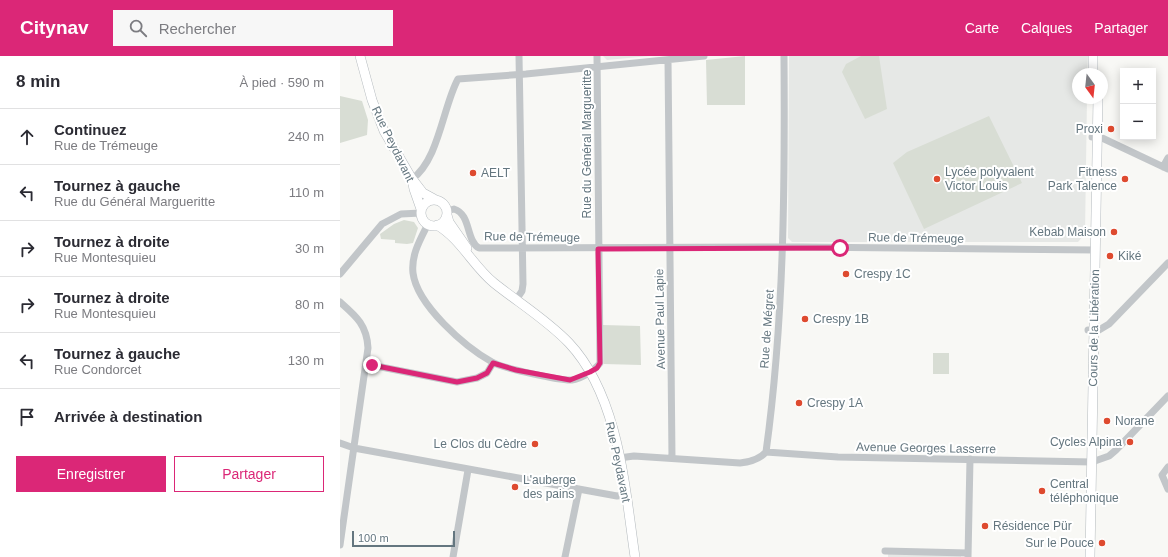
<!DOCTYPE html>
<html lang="fr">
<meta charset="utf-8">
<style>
body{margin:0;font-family:Helvetica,sans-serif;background:#f7f7f7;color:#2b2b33}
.controls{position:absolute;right:12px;top:12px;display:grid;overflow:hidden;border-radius:0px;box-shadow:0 2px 10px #0003}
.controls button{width:36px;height:36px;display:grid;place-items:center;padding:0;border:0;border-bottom:1px solid #e1e1e2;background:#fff;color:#2b2b33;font:20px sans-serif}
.compass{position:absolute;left:732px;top:12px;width:36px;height:36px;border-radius:50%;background:#fff;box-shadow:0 2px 10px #0003;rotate:165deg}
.scale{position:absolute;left:12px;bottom:10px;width:103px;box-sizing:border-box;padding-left:4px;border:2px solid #64767f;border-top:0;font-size:11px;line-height:14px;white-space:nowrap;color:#64767f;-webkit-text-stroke:3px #fff;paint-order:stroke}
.stop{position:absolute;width:12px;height:12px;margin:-9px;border:3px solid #db2777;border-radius:50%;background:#fff}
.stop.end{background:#db2777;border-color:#fff;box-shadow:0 1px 4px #0008}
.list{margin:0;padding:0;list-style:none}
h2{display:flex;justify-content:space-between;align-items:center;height:52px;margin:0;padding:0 16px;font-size:17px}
h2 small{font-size:13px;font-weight:400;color:#7c7c81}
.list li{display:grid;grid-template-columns:26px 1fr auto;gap:12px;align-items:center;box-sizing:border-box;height:56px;padding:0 16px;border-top:1px solid #e1e1e2}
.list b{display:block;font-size:15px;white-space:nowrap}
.list p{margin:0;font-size:13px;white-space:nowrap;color:#7c7c81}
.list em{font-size:13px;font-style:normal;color:#7c7c81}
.actions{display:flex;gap:8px;padding:12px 16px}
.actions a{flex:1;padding:9px 0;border:1px solid #db2777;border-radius:0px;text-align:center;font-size:14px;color:#db2777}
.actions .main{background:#db2777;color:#fff}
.icon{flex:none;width:22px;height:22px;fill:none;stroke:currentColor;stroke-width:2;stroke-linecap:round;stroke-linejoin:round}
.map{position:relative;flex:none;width:828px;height:501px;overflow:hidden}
header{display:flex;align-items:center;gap:24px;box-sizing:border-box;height:56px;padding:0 20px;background:#db2777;color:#fff}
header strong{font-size:19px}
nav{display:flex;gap:22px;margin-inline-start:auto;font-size:14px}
.search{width:280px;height:36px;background:#f7f7f7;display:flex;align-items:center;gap:10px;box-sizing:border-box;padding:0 14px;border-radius:0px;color:#7c7c81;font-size:15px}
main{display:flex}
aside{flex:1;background:#fff}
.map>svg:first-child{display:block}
.built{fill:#e6e8e6}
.green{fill:#d8ddd4}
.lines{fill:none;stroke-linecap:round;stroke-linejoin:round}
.secondary-casing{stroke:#b4babe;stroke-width:10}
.street{stroke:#c2c6c9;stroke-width:7}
.secondary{stroke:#fff;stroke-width:9}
.route{stroke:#db2777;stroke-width:5}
.poi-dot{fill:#de4a2f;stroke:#fff;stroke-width:1.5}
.labels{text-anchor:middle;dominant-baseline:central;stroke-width:4;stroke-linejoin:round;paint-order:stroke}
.poi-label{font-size:12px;fill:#64767f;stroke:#fff;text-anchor:start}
.street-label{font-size:12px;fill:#64767f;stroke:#fff}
</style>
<header>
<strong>Citynav</strong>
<div class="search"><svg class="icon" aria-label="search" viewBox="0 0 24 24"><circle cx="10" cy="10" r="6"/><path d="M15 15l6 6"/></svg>Rechercher</div>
<nav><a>Carte</a><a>Calques</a><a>Partager</a></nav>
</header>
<main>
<aside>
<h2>8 min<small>À pied · 590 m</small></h2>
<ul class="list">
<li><svg class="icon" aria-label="ahead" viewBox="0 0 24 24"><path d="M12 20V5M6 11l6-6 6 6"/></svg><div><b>Continuez</b><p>Rue de Trémeuge</p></div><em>240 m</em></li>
<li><svg class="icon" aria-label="left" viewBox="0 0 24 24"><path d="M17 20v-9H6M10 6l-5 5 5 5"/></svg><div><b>Tournez à gauche</b><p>Rue du Général Margueritte</p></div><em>110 m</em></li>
<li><svg class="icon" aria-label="right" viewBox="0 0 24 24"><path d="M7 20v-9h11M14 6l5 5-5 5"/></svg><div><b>Tournez à droite</b><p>Rue Montesquieu</p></div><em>30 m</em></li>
<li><svg class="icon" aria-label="right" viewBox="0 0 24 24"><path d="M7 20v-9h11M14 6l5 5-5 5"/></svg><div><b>Tournez à droite</b><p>Rue Montesquieu</p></div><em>80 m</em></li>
<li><svg class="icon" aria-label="left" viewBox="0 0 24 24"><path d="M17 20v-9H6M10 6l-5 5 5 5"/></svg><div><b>Tournez à gauche</b><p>Rue Condorcet</p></div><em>130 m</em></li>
<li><svg class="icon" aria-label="arrive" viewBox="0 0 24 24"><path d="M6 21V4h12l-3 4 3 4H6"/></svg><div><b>Arrivée à destination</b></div></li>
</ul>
<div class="actions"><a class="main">Enregistrer</a><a>Partager</a></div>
</aside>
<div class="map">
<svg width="828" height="501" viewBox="0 0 828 501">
<rect width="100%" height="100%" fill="#f8f8f5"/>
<!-- built -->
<path class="built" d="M263,0H309L267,4Z
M449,0H748L747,18H738V42H747L745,178L738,186H452L448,182Z
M548,498L621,499V501H548Z"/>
<!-- green -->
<path class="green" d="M405,0V49H367L366,4Z
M521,0H539L547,53L525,63L502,16L506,8Z
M0,40L22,45L28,64L27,79L0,87Z
M649,60L682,127L584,173L553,107L567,96Z
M64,164L74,166L78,172L73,187L67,188L55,187V184L41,183L40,178L54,168Z
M263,269L300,270L301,309L264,308Z
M593,297H609V318H593Z"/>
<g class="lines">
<!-- secondary casing -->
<g class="secondary-casing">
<path id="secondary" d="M20,0L32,44L44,75L72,123L74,133L81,153
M753,18V0
M73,124L83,137L94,143
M81 157a13 13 0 1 1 26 0a13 13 0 1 1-26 0Z
M107,159L109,166L127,192
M97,169C121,183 133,210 154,227C179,247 207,264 229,287C279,340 285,433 295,501
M750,501L758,42"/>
</g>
<!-- street -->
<path class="street" d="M328,4L332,402
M752,81H760L828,113
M823,111L828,102
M72,123C99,104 103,50 118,23L186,18L364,0
M107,155L114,153C131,158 126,185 139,192L462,191L756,194
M88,168C80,184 71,199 73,217C77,249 125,291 152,306C162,312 221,325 232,324C241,323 255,314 260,307L257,0
M0,218L42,168L61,158L81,157
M176,244L182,235L183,228L179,0
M0,246C16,260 27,269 28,292L0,489
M748,274H759L769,268L828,207
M26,308L117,326L137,322L147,317L153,307
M0,387L14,392L277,440L286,439
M426,396L498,401L752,406L769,400L776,394L828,340
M279,402L294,400L400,407C410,406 419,404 426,396C444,265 445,132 444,0
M828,411L822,419L828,433
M545,495L628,497
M113,501L128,414
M225,501L239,433
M628,501L630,403"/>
<!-- secondary -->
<use href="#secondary" class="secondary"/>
</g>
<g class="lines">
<!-- route -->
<path class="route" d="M32,309L117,326L137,322L147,317L153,307L176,314L230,324L250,316L257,312L260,307L258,193L500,192"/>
</g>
<!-- markers -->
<g class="poi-dot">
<circle cx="771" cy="73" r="4"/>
<circle cx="133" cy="117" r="4"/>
<circle cx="597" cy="123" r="4"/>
<circle cx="785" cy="123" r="4"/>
<circle cx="774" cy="176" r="4"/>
<circle cx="770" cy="200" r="4"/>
<circle cx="506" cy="218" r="4"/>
<circle cx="465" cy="263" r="4"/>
<circle cx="459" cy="347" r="4"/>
<circle cx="767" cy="365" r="4"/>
<circle cx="790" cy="386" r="4"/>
<circle cx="195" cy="388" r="4"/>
<circle cx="175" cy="431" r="4"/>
<circle cx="702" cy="435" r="4"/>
<circle cx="645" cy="470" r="4"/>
<circle cx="762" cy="487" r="4"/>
</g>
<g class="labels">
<!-- poi labels -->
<g class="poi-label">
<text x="763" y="73" text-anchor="end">Proxi</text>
<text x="605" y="116">Lycée polyvalent<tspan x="605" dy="14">Victor Louis</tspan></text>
<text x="777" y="116" text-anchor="end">Fitness<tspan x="777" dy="14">Park Talence</tspan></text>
<text x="141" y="117">AELT</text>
<text x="766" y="176" text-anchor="end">Kebab Maison</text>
<text x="778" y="200">Kiké</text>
<text x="514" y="218">Crespy 1C</text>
<text x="473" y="263">Crespy 1B</text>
<text x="467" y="347">Crespy 1A</text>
<text x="775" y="365">Norane</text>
<text x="782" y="386" text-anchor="end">Cycles Alpina</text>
<text x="187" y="388" text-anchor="end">Le Clos du Cèdre</text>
<text x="183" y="424">L'auberge<tspan x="183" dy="14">des pains</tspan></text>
<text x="710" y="428">Central<tspan x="710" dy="14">téléphonique</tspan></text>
<text x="653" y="470">Résidence Pür</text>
<text x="754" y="487" text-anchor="end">Sur le Pouce</text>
</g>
<!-- street labels -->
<g class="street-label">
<text transform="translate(53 88) rotate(64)">Rue Peydavant</text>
<text transform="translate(247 88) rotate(-90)">Rue du Général Margueritte</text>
<text transform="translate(192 181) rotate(1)">Rue de Trémeuge</text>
<text transform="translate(576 182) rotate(1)">Rue de Trémeuge</text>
<text transform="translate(320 263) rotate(-91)">Avenue Paul Lapie</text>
<text transform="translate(754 272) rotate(-89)">Cours de la Libération</text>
<text transform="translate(427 273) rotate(-86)">Rue de Mégret</text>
<text transform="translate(586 392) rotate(1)">Avenue Georges Lasserre</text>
<text transform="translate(278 406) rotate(78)">Rue Peydavant</text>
</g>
</g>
</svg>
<div class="controls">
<button>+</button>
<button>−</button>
</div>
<svg class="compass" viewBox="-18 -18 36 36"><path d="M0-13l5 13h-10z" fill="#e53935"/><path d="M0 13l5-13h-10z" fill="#7c7c81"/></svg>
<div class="scale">100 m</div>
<div class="stop" style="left:500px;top:192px"></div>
<div class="stop end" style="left:32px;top:309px"></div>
</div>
</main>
